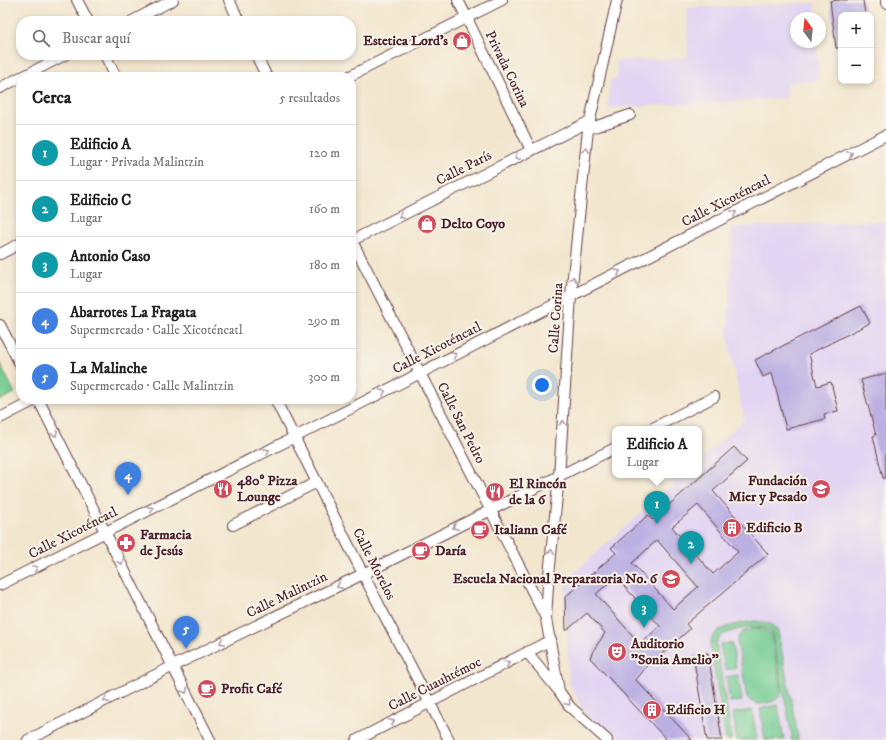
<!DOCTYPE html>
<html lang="es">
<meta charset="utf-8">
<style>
body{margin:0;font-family:"IM FELL DW Pica",serif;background:#f2f2f2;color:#202124}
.controls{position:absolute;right:12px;top:12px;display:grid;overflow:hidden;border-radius:8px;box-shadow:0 2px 6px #0003}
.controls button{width:36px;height:36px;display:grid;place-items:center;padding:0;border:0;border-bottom:1px solid #e0e0e0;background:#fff;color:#202124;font:20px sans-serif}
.compass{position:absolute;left:790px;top:12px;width:36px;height:36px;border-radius:50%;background:#fff;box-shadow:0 2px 6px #0003;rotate:345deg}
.you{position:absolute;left:542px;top:385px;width:14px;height:14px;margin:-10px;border:3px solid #fff;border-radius:50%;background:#1a73e8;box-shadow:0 0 0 6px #1a73e833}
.badge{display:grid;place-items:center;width:26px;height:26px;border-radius:50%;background:#2563eb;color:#fff;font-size:13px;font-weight:700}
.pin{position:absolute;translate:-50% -33px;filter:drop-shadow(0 1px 2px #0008)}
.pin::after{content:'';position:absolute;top:21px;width:14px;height:12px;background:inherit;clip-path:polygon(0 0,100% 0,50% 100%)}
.popup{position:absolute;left:612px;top:426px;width:90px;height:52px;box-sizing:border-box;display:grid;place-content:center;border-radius:8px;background:#fff;filter:drop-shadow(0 1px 3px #0005);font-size:13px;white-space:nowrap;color:#757577}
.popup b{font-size:15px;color:#202124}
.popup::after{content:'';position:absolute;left:50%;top:100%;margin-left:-8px;border:8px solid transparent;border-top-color:#fff}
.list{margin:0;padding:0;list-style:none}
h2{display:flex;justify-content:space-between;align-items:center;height:52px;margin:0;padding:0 16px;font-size:17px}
h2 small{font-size:13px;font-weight:400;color:#757577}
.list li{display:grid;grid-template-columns:26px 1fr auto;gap:12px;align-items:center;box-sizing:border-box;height:56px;padding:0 16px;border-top:1px solid #e0e0e0}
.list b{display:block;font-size:15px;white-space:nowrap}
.list p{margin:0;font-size:13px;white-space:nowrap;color:#757577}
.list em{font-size:13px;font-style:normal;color:#757577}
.icon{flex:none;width:22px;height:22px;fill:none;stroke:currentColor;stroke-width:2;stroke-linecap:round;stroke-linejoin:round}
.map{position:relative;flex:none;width:886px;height:740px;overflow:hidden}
.search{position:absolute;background:#fff;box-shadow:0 2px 6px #0003;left:16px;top:16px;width:340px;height:44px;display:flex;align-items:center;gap:10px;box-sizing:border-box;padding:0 14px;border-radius:16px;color:#757577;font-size:15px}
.panel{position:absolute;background:#fff;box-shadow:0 2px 6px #0003;left:16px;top:72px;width:340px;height:332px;border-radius:16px}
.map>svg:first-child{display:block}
.built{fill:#e2d4f3}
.green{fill:#72cc93;stroke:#5e765f}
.building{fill:#bcb0e3;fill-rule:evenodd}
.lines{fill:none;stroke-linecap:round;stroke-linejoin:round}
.minor-casing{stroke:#633d43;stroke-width:12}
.minor{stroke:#fff;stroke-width:10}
.oneway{stroke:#ae9aa0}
.labels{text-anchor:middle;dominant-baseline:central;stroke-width:4;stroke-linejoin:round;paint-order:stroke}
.poi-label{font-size:14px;font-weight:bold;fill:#4a1f2b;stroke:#f7f3e8;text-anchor:start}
.street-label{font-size:14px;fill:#4a1f2b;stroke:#f7f3e8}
</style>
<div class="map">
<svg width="886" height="740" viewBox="0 0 886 740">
<rect width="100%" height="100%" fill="#f7f3e8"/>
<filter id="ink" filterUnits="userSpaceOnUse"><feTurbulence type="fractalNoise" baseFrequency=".025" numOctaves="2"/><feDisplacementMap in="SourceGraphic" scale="8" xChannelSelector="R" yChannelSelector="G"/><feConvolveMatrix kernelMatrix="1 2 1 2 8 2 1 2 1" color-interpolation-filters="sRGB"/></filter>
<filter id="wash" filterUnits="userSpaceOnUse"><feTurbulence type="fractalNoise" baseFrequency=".012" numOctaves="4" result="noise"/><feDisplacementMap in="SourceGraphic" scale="16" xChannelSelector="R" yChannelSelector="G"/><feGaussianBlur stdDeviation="0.9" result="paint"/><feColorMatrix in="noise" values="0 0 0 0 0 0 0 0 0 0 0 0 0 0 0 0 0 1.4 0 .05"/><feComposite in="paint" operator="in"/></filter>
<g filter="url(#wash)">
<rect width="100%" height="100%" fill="#f3e6ce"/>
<!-- built -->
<path class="built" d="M815,3L816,18H796V42H817L818,81L787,82V98L608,108L610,79H617V61L688,58L687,8Z
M884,221V308L886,350V735L881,740H615L585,713L569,683L565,597V581L683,475H699V461L744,420L728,337L732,227Z"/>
<!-- green -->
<path class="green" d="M0,364L15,393L0,400Z
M755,621C765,622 772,622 778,632L798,736V740H791L792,736L772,634C770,631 768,629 765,628C755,625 729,630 721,636C718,639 717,641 716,644L732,740H726L710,645C711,643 711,639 712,638C717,626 743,623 755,621Z
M758,628L765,630L771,635L782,691C781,693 781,695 779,697C774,703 758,706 752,702C749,700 749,699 747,697L737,641C740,630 748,630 758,628Z
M732,643L736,668L725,670L720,644Z
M738,675L742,701L730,702L726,677Z
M778,705L784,740H765L760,709Z
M752,710L757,740H737L733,713Z"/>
<g id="blocks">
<!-- building -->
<path class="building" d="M840,0H863L865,15H841V48H836L830,1Z
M861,306L870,323L809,354L817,386L831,382L838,411L824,414L825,419L786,429L772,373L763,377L755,360Z
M886,373V478H883L873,436L876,435L861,380Z
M734,447L747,461L713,491L768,554L686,624L690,629L655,660L653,658L636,680L692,740H667L590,658L593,651L605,633L587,613L566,631L565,597L616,553L611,548L648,515L652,520ZM698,505L738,552L713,574L672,527ZM657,540L698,587L673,609L632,563ZM616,577L660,626L640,644L596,594Z
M708,653L722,740H707L693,655Z"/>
</g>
</g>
<g filter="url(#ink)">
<use href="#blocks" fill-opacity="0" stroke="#633d43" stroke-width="1"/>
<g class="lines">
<!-- minor casing -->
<g class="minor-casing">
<path id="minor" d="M77,0L88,21
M229,0L239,21
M458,0L531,150
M886,1V3
M132,21L173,0
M105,55L116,77
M256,55L267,77
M22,77L65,55
M348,77L502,0
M0,88L21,77
M588,129L630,115
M351,239L546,618
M351,241L590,121
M0,254L21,243
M0,325L21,366
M38,399L210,740
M275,399L363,574L449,740
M0,418L37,399
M651,429L714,397
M233,525L317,482
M0,585L295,437L886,135
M527,652L559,691
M28,740L173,666L363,574L615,448
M357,740L551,640
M607,740L570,707L559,691L546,619L548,585L559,476L571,296L588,129L617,0"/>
</g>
<!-- minor -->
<use href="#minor" class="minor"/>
</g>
<!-- one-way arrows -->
<defs><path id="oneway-chevron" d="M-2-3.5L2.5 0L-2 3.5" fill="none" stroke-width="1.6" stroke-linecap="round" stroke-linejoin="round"/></defs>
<g class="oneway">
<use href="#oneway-chevron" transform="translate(586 150) rotate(-84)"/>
<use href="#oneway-chevron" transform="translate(850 154) rotate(-27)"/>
<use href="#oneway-chevron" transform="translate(517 157) rotate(153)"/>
<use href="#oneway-chevron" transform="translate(734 213) rotate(-27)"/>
<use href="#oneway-chevron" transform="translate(401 216) rotate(153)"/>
<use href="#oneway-chevron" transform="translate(618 272) rotate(-27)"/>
<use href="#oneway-chevron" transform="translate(573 279) rotate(-84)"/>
<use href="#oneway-chevron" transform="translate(454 355) rotate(-27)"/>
<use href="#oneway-chevron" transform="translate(383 392) rotate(-27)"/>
<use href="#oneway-chevron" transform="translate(563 423) rotate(-86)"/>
<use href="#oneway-chevron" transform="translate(55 434) rotate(63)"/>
<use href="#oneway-chevron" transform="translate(267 451) rotate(-27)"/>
<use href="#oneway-chevron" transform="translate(151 509) rotate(-27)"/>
<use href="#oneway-chevron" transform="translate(455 527) rotate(153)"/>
<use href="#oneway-chevron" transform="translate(551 552) rotate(-84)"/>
<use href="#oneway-chevron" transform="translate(121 562) rotate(63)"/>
<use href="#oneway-chevron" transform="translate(35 568) rotate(-27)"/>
<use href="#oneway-chevron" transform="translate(339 586) rotate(154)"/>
<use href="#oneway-chevron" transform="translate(222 642) rotate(154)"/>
<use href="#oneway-chevron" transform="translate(507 663) rotate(-28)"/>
<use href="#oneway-chevron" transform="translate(185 691) rotate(63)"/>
<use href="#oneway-chevron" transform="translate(106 700) rotate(153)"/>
<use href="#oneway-chevron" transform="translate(568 703) rotate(53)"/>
<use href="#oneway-chevron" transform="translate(392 722) rotate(-27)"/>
</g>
</g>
<!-- icons -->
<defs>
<g id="shop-disc" transform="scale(1)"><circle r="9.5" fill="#d1495b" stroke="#f7f3e8"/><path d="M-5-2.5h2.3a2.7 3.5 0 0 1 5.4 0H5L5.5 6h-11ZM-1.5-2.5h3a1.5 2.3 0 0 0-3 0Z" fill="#fff"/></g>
<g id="restaurant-disc" transform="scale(1)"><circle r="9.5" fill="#d1495b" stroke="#f7f3e8"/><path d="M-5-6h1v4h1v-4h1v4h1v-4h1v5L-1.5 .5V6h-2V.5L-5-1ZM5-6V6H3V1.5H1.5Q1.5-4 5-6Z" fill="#fff"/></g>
<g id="school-disc" transform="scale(1)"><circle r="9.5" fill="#d1495b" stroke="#f7f3e8"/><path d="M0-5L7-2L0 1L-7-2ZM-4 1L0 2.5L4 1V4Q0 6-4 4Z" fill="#fff"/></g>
<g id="building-disc" transform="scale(1)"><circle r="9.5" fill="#d1495b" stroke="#f7f3e8"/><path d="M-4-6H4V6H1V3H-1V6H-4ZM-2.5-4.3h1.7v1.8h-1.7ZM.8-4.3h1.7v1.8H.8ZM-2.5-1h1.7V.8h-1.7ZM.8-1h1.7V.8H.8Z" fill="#fff"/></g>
<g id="cafe-disc" transform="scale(1)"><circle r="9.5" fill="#d1495b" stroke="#f7f3e8"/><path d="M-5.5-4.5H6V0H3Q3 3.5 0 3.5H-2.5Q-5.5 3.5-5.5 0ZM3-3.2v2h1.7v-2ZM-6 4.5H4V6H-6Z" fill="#fff"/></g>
<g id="pharmacy-disc" transform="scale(1)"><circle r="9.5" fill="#d1495b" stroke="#f7f3e8"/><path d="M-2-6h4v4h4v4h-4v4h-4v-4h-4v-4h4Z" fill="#fff"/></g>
<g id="theatre-disc" transform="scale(1)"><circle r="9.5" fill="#d1495b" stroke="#f7f3e8"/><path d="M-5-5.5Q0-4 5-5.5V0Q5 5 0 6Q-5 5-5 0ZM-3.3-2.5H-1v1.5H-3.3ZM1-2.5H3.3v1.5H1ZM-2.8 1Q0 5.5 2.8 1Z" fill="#fff"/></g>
</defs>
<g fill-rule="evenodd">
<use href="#shop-disc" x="462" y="41"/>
<use href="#shop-disc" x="427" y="224"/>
<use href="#restaurant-disc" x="223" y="489"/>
<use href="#school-disc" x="821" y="489"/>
<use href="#restaurant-disc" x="495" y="492"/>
<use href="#building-disc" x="732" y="528"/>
<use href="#cafe-disc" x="480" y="530"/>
<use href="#pharmacy-disc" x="126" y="543"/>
<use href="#cafe-disc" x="421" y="551"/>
<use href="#school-disc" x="671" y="579"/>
<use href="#theatre-disc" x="617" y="652"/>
<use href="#cafe-disc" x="207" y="689"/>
<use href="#building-disc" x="652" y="710"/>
</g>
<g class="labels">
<!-- poi labels -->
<g class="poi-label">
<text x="448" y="41" text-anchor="end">Estetica Lord's</text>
<text x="441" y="224">Delto Coyo</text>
<text x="237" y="481">480º Pizza<tspan x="237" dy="16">Lounge</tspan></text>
<text x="807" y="481" text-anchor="end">Fundación<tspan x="807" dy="16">Mier y Pesado</tspan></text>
<text x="509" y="484">El Rincón<tspan x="509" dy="16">de la 6</tspan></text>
<text x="746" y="528">Edificio B</text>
<text x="494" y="530">Italiann Café</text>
<text x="140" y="535">Farmacia<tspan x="140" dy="16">de Jesús</tspan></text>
<text x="435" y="551">Daría</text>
<text x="657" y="579" text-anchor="end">Escuela Nacional Preparatoria No. 6</text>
<text x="631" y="644">Auditorio<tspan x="631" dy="16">"Sonia Amelio"</tspan></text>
<text x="221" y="689">Profit Café</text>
<text x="666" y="710">Edificio H</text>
</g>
<!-- street labels -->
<g class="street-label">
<text transform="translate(507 69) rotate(64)">Privada Corina</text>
<text transform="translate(464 168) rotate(-27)">Calle París</text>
<text transform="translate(726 201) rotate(-27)">Calle Xicoténcatl</text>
<text transform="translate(556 318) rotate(-86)">Calle Corina</text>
<text transform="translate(437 348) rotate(-27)">Calle Xicoténcatl</text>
<text transform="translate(461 423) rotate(63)">Calle San Pedro</text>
<text transform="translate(73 533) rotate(-27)">Calle Xicoténcatl</text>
<text transform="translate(374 564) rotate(63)">Calle Morelos</text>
<text transform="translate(287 595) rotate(-26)">Calle Malintzin</text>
<text transform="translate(435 684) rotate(-27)">Calle Cuauhtémoc</text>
</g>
</g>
</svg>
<div class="controls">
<button>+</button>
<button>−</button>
</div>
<svg class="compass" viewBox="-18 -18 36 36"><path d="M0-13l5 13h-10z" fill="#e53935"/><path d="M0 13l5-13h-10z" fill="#757577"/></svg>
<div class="you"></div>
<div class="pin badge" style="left:657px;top:524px;background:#0f9aa8">1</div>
<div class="popup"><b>Edificio A</b>Lugar</div>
<div class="pin badge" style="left:691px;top:564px;background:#0f9aa8">2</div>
<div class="pin badge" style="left:644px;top:628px;background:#0f9aa8">3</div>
<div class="pin badge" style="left:128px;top:495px;background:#3f7fe0">4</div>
<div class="pin badge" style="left:186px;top:649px;background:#3f7fe0">5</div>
<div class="search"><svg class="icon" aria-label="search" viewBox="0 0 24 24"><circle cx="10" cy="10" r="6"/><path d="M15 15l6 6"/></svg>Buscar aquí</div>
<section class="panel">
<h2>Cerca<small>5 resultados</small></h2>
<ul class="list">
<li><span class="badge" style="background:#0f9aa8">1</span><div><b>Edificio A</b><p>Lugar · Privada Malintzin</p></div><em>120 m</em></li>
<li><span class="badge" style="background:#0f9aa8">2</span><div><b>Edificio C</b><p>Lugar</p></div><em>160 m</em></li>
<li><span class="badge" style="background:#0f9aa8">3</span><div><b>Antonio Caso</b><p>Lugar</p></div><em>180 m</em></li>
<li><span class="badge" style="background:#3f7fe0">4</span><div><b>Abarrotes La Fragata</b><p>Supermercado · Calle Xicoténcatl</p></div><em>290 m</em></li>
<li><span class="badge" style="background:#3f7fe0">5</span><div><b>La Malinche</b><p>Supermercado · Calle Malintzin</p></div><em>300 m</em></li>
</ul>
</section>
</div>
